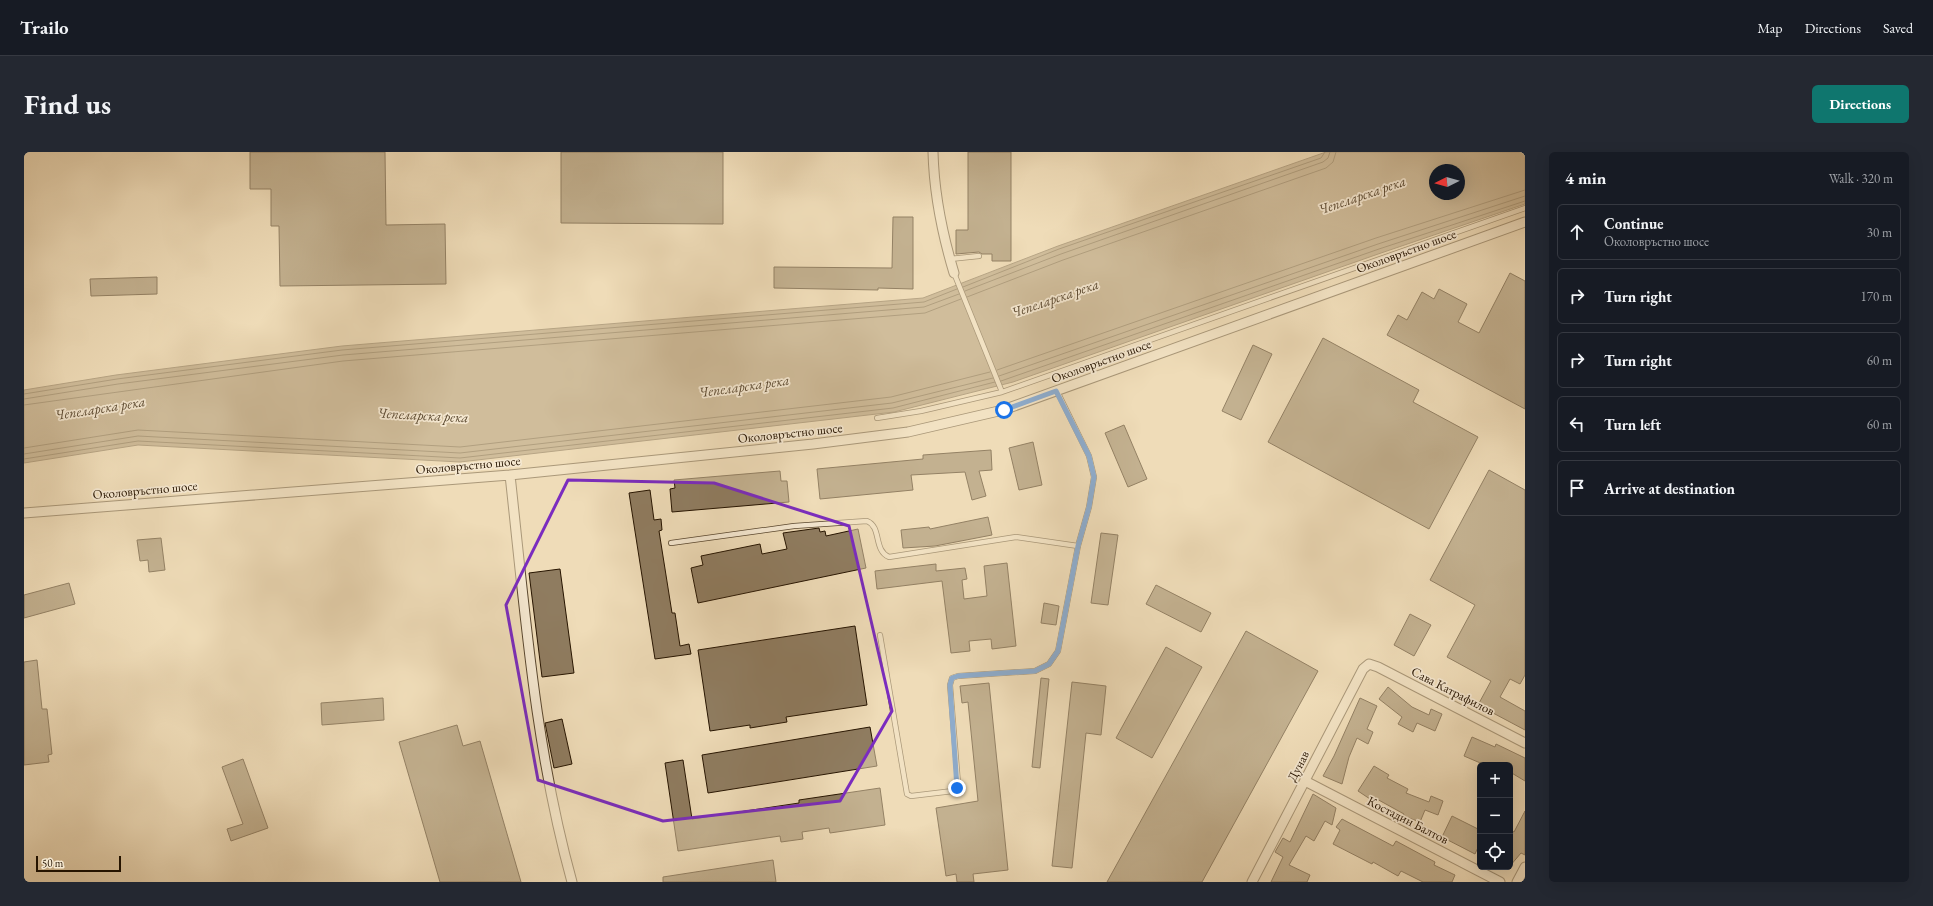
<!DOCTYPE html>
<meta charset="utf-8">
<style>
body{margin:0;font-family:"EB Garamond",serif;background:#242831;color:#f1f3f6}
.controls{position:absolute;right:12px;bottom:12px;display:grid;overflow:hidden;border-radius:6px;box-shadow:0 4px 16px #0002}
.controls button{width:36px;height:36px;display:grid;place-items:center;padding:0;border:0;border-bottom:1px solid #363941;background:#171b24;color:#f1f3f6;font:20px sans-serif}
.compass{position:absolute;left:1405px;top:12px;width:36px;height:36px;border-radius:50%;background:#171b24;box-shadow:0 4px 16px #0002;rotate:265deg}
.scale{position:absolute;left:12px;bottom:10px;width:85px;box-sizing:border-box;padding-left:4px;border:2px solid #261400;border-top:0;font-size:11px;line-height:14px;white-space:nowrap;color:#261400;-webkit-text-stroke:3px #f5e8d1;paint-order:stroke}
.stop{position:absolute;width:12px;height:12px;margin:-9px;border:3px solid #1a73e8;border-radius:50%;background:#fff}
.stop.end{background:#1a73e8;border-color:#fff;box-shadow:0 1px 4px #0008}
.list{margin:0;padding:0;list-style:none}
h2{display:flex;justify-content:space-between;align-items:center;height:52px;margin:0;padding:0 16px;font-size:17px}
h2 small{font-size:13px;font-weight:400;color:#9ea1a6}
.list li{display:grid;grid-template-columns:26px 1fr auto;gap:12px;align-items:center;box-sizing:border-box;height:56px;margin:0 8px 8px;padding:0 8px;border:1px solid #363941;border-radius:6px}
.list b{display:block;font-size:15px;white-space:nowrap}
.list p{margin:0;font-size:13px;white-space:nowrap;color:#9ea1a6}
.list em{font-size:13px;font-style:normal;color:#9ea1a6}
.icon{flex:none;width:22px;height:22px;fill:none;stroke:currentColor;stroke-width:2;stroke-linecap:round;stroke-linejoin:round}
.map{position:relative;flex:none;width:1501px;height:730px;overflow:hidden;border-radius:6px}
header{display:flex;align-items:center;gap:24px;box-sizing:border-box;height:56px;padding:0 20px;background:#171b24;border-bottom:1px solid #363941}
header strong{font-size:19px}
nav{display:flex;gap:22px;margin-inline-start:auto;font-size:14px}
.intro{display:flex;align-items:center;justify-content:space-between;box-sizing:border-box;height:96px;padding:0 24px}
h1{margin:0;font-size:28px}
.button{padding:10px 18px;border-radius:6px;background:#0f766e;color:#fff;font-size:14px;font-weight:700}
main{display:flex;gap:24px;padding:0 24px}
aside{flex:1;background:#171b24;border-radius:6px;box-shadow:0 4px 16px #0002}
.map>svg:first-child{display:block}
.water{fill:#ab9879;stroke:#766349;fill-rule:evenodd}
.lines{fill:none;stroke-linecap:round;stroke-linejoin:round}
.shore{stroke:#68563c;stroke-width:1}
.building{fill:#8f7c60;stroke:#261400}
.service-casing{stroke:#58462e;stroke-width:6}
.minor-casing{stroke:#58462e;stroke-width:11}
.service{stroke:#f5e8d1;stroke-width:4.5}
.minor{stroke:#f5e8d1;stroke-width:9}
.route{stroke:#1a73e8;stroke-width:5}
.marked{fill:none;stroke:#7b2cbf;stroke-width:3;stroke-linejoin:round}
.labels{text-anchor:middle;dominant-baseline:central;stroke-width:3.5;stroke-linejoin:round;paint-order:stroke}
.street-label{font-size:13px;fill:#261400;stroke:#f5e8d1}
.water-label{font-size:14px;font-style:italic;fill:#5b4930;stroke:#f5e8d1}
</style>
<header>
<strong>Trailo</strong>
<nav><a>Map</a><a>Directions</a><a>Saved</a></nav>
</header>
<div class="intro"><h1>Find us</h1><a class="button">Directions</a></div>
<main>
<div class="map">
<svg width="1501" height="730" viewBox="0 0 1501 730">
<rect width="100%" height="100%" fill="#efdcb8"/>
<filter id="stains"><feTurbulence type="fractalNoise" baseFrequency=".005" numOctaves="4"/><feColorMatrix values="0 0 0 0 .2 0 0 0 0 .09 0 0 0 0 .02 0 0 0 .5 -.17"/></filter>
<radialGradient id="worn" r=".72"><stop offset=".6" stop-color="#630" stop-opacity="0"/><stop offset="1" stop-color="#630" stop-opacity=".3"/></radialGradient>
<!-- water -->
<path class="water" d="M1302,0H1501V52L1357,101L989,230L870,260L436,310L114,293L0,311V238L92,223L318,194L899,146L1034,94ZM1411,18H1435V42H1411Z"/>
<g class="lines">
<!-- shore -->
<path class="shore" d="M939,135L1035,97L1297,6L1301,0
M941,139L1037,102L1299,10L1304,6L1306,0
M943,145L1039,108L1302,16L1309,10L1312,0
M973,218L1352,86L1501,38
M975,224L1354,92L1501,44
M977,229L1355,97L1501,49
M0,242L93,227L318,198L900,150L933,137
M0,247L94,232L319,203L900,155L935,142
M0,253L319,209L901,161L937,147
M0,296L114,278L436,295L867,245L966,220
M0,302L114,284L436,301L868,251L969,226
M0,307L114,289L436,306L869,256L971,230"/>
</g>
<!-- building -->
<path class="building" d="M226,0H361L362,73L421,72L422,132L256,134L255,74H247V37H226Z
M537,0H699V72L537,71Z
M944,0H987V109H968V102H958L955,100L932,102V78H944Z
M869,65H889V137L854,136V138L750,136V115L868,116Z
M1486,121L1501,129V257L1363,183L1374,163L1383,168L1398,140L1410,147L1415,137L1443,152L1434,170L1455,181Z
M133,125V142L67,144L66,127Z
M1299,186L1395,238L1389,250L1454,285L1405,377L1244,290Z
M1229,193L1248,202L1217,268L1198,259Z
M1100,273L1123,327L1104,335L1081,281Z
M1009,290L1018,333L995,338L985,296Z
M967,298L968,318L955,319L962,344L948,348L941,320L887,323L889,338L796,347L793,317L899,307V303Z
M1465,318L1501,338V523L1496,532L1486,527L1476,545L1501,559V578L1454,553L1467,529L1423,505L1451,453L1406,428Z
M756,319L757,329H763L765,350L648,360L646,337L651,336L650,328Z
M626,338L630,368L637,367L638,378L635,379L648,461H651L656,494L665,492L667,502L631,507L605,341Z
M964,365L968,383L911,394L879,396L877,378L905,375L906,377Z
M795,376L796,380L801,379L802,384L834,377L842,416L674,451L667,416L679,413L677,404L736,392L738,402L763,397L759,381Z
M1077,381L1094,383L1084,453L1067,451Z
M137,386L141,418L125,420L124,408L116,409L113,388Z
M983,411L992,494L968,497L967,487L945,489L946,499L927,501L918,429L853,437L851,419L912,412V419L941,416L943,427L938,428L940,447L963,444L960,414Z
M536,417L550,521L518,525L505,421Z
M45,431L51,452L0,466V443Z
M1132,433L1187,461L1177,480L1122,452Z
M1020,451L1035,454L1032,473L1017,471Z
M1386,462L1407,473L1390,504L1370,493Z
M831,474L843,553L762,565L763,570L726,576V573L686,579L674,498Z
M1222,479L1294,519L1178,730H1083Z
M1142,495L1178,515L1128,606L1092,586Z
M13,508L18,557H23L28,602L24,603L25,610L0,613V510Z
M1017,526L1025,527L1016,616L1008,615Z
M1048,530L1082,534L1077,583L1062,581L1048,716L1028,714Z
M965,531L984,718L949,722L950,730H933L932,722L922,724L912,656L954,649L944,550L938,551L936,534Z
M1364,535L1388,555L1405,563L1407,557L1418,562L1411,579L1393,571L1389,580L1374,572L1378,565L1355,547Z
M359,546L360,568L298,573L297,551Z
M1336,546L1353,554L1343,577L1349,580L1344,592L1333,586L1325,605L1318,632L1299,624L1310,604Z
M538,567L548,612L530,616L521,571Z
M433,573L439,594L456,589L497,730H416L375,590Z
M846,575L853,614L684,641L678,603Z
M1448,585L1471,595L1472,592L1501,606V629L1486,620V613H1461L1440,604Z
M219,607L244,676L207,689L203,677L219,672L198,615Z
M659,608L668,667L775,651V648L856,636L861,673L806,681L805,676L778,680L779,687L757,690L756,684L654,699L641,611Z
M1350,614L1365,623L1363,626L1384,637L1382,641L1405,650L1407,644L1419,649L1414,663L1401,658L1396,670L1379,664L1380,662L1351,646L1349,649L1334,639Z
M1289,642L1312,656L1308,673L1301,669L1290,689L1282,684L1265,713L1286,723L1283,730H1247L1259,705L1251,700L1259,686L1266,690Z
M1501,659V703L1497,701L1486,714V678L1490,680Z
M1428,664L1456,678V691L1451,702L1418,685Z
M1318,667L1369,694L1372,689L1411,710L1410,713L1431,723L1428,730H1399L1377,719L1374,724L1349,710L1348,712L1309,692L1316,678L1312,675Z
M749,708L752,730H639V725Z"/>
<g class="lines">
<!-- service casing -->
<g class="service-casing">
<path id="service" d="M926,107L955,104
M930,121L978,240
M853,266L897,259L978,240L1501,56
M647,391L770,374L843,369C858,375 849,398 865,405L992,385L1054,394
M856,483L883,642L887,644L929,639L933,636L934,631L926,533L928,526L934,524L1011,519L1025,512L1034,499L1054,394L1065,355L1070,325L1065,304L1033,239"/>
</g>
<!-- minor casing -->
<g class="minor-casing">
<path id="minor" d="M909,0C910,41 918,81 930,121
M486,323C501,459 511,597 548,730
M0,361L486,323L789,292L884,280L979,258L1501,70
M1281,629L1476,730
M1228,730L1339,517L1345,512L1354,515L1501,591
M1493,730L1501,715"/>
</g>
<!-- service -->
<use href="#service" class="service"/>
<!-- minor -->
<use href="#minor" class="minor"/>
</g>
<g class="lines">
<!-- route -->
<path class="route" d="M933,636L926,533L928,526L934,524L1011,519L1025,512L1034,499L1054,394L1065,355L1070,325L1065,304L1032,239L980,258"/>
</g>
<!-- marked area -->
<path d="M0 0H1501V730H0ZM544,328L690,331L825,374L868,559L816,649L639,669L514,628L482,453Z" fill="#efdcb8" fill-opacity=".55" fill-rule="evenodd"/>
<path class="marked" d="M544,328L690,331L825,374L868,559L816,649L639,669L514,628L482,453Z"/>
<g class="labels">
<!-- street labels -->
<g class="street-label">
<text transform="translate(1382 99) rotate(-20)">Околовръстно шосе</text>
<text transform="translate(1077 209) rotate(-20)">Околовръстно шосе</text>
<text transform="translate(766 281) rotate(-6)">Околовръстно шосе</text>
<text transform="translate(444 313) rotate(-5)">Околовръстно шосе</text>
<text transform="translate(121 338) rotate(-5)">Околовръстно шосе</text>
<text transform="translate(1429 539) rotate(27)">Сава Катрафилов</text>
<text transform="translate(1274 614) rotate(-63)">Дунав</text>
<text transform="translate(1384 668) rotate(27)">Костадин Балтов</text>
</g>
<!-- water labels -->
<g class="water-label">
<text transform="translate(1338 43) rotate(-19)">Чепеларска река</text>
<text transform="translate(1031 146) rotate(-19)">Чепеларска река</text>
<text transform="translate(720 234) rotate(-8)">Чепеларска река</text>
<text transform="translate(76 256) rotate(-9)">Чепеларска река</text>
<text transform="translate(399 263) rotate(3)">Чепеларска река</text>
</g>
</g>
<rect width="100%" height="100%" filter="url(#stains)"/>
<rect width="100%" height="100%" fill="url(#worn)"/>
</svg>
<div class="controls">
<button>+</button>
<button>−</button>
<button><svg class="icon" aria-label="locate" viewBox="0 0 24 24"><circle cx="12" cy="12" r="6"/><path d="M12 2v4M12 18v4M2 12h4M18 12h4"/></svg></button>
</div>
<svg class="compass" viewBox="-18 -18 36 36"><path d="M0-13l5 13h-10z" fill="#e53935"/><path d="M0 13l5-13h-10z" fill="#9ea1a6"/></svg>
<div class="scale">50 m</div>
<div class="stop" style="left:980px;top:258px"></div>
<div class="stop end" style="left:933px;top:636px"></div>
</div>
<aside>
<h2>4 min<small>Walk · 320 m</small></h2>
<ul class="list">
<li><svg class="icon" aria-label="ahead" viewBox="0 0 24 24"><path d="M12 20V5M6 11l6-6 6 6"/></svg><div><b>Continue</b><p>Околовръстно шосе</p></div><em>30 m</em></li>
<li><svg class="icon" aria-label="right" viewBox="0 0 24 24"><path d="M7 20v-9h11M14 6l5 5-5 5"/></svg><div><b>Turn right</b></div><em>170 m</em></li>
<li><svg class="icon" aria-label="right" viewBox="0 0 24 24"><path d="M7 20v-9h11M14 6l5 5-5 5"/></svg><div><b>Turn right</b></div><em>60 m</em></li>
<li><svg class="icon" aria-label="left" viewBox="0 0 24 24"><path d="M17 20v-9H6M10 6l-5 5 5 5"/></svg><div><b>Turn left</b></div><em>60 m</em></li>
<li><svg class="icon" aria-label="arrive" viewBox="0 0 24 24"><path d="M6 21V4h12l-3 4 3 4H6"/></svg><div><b>Arrive at destination</b></div></li>
</ul>
</aside>
</main>
